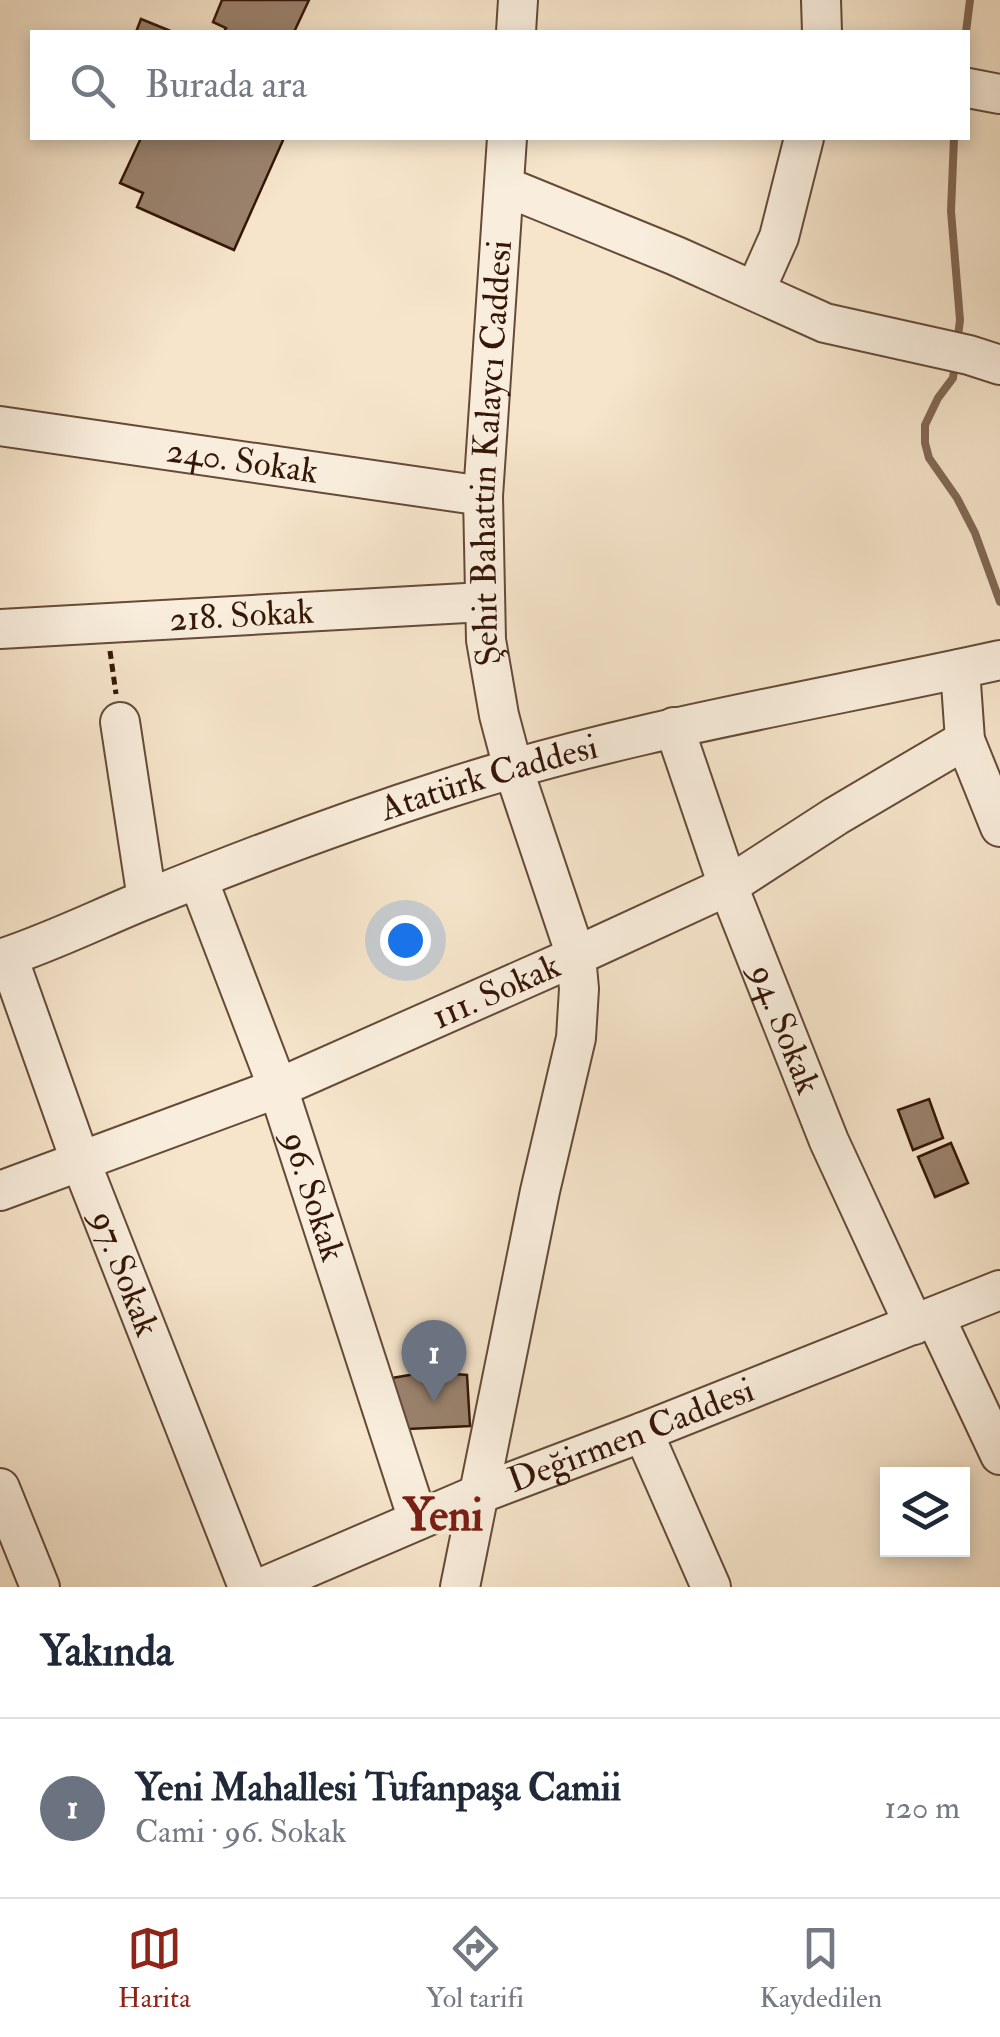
<!DOCTYPE html>
<html lang="tr">
<meta charset="utf-8">
<style>
body{margin:0;font-family:"IM FELL Double Pica",serif;background:#f6f6f7;color:#1f2937}
.controls{position:absolute;right:30px;bottom:30px;display:grid;overflow:hidden;border-radius:0px;box-shadow:0 5px 15px #0003}
.controls button{width:90px;height:90px;display:grid;place-items:center;padding:0;border:0;border-bottom:2px solid #e0e1e3;background:#fff;color:#1f2937;font:50px sans-serif}
.you{position:absolute;left:405px;top:940px;width:35px;height:35px;margin:-25px;border:8px solid #fff;border-radius:50%;background:#1a73e8;box-shadow:0 0 0 15px #1a73e833}
.badge{display:grid;place-items:center;width:65px;height:65px;border-radius:50%;background:#8f2418;color:#fff;font-size:32px;font-weight:700}
.pin{position:absolute;translate:-50% -82px;filter:drop-shadow(0 2px 5px #0008)}
.pin::after{content:'';position:absolute;top:52px;width:35px;height:30px;background:inherit;clip-path:polygon(0 0,100% 0,50% 100%)}
.list{margin:0;padding:0;list-style:none}
h2{display:flex;justify-content:space-between;align-items:center;height:130px;margin:0;padding:0 40px;font-size:42px}
h2 small{font-size:32px;font-weight:400;color:#747a83}
.list li{display:grid;grid-template-columns:65px 1fr auto;gap:30px;align-items:center;box-sizing:border-box;height:180px;padding:0 40px;border-top:2px solid #e0e1e3}
.list b{display:block;font-size:38px;white-space:nowrap}
.list p{margin:0;font-size:32px;white-space:nowrap;color:#747a83}
.list em{font-size:32px;font-style:normal;color:#747a83}
.icon{flex:none;width:55px;height:55px;fill:none;stroke:currentColor;stroke-width:2;stroke-linecap:round;stroke-linejoin:round}
.map{position:relative;flex:none;width:1000px;height:1587px;overflow:hidden}
.search{position:absolute;background:#fff;box-shadow:0 5px 15px #0003;left:30px;right:30px;top:30px;height:110px;display:flex;align-items:center;gap:25px;box-sizing:border-box;padding:0 35px;border-radius:0px;color:#747a83;font-size:38px}
.sheet{height:310px;background:#fff}
nav{display:flex;justify-content:space-around;align-items:center;box-sizing:border-box;height:140px;border-top:2px solid #e0e1e3;background:#fff;font-size:28px;color:#747a83}
nav a{display:grid;justify-items:center;gap:5px}
nav .on{color:#8f2418}
.map>svg:first-child{display:block}
.lines{fill:none;stroke-linecap:round;stroke-linejoin:round}
.stream{stroke:#826854;stroke-width:8}
.building{fill:#9a826d;stroke:#361607;stroke-width:2.5}
.minor-casing{stroke:#664a38;stroke-width:42}
.path{stroke:#361607;stroke-width:5;stroke-dasharray:8 5;stroke-linecap:butt}
.minor{stroke:#f9eedd;stroke-width:38}
.labels{text-anchor:middle;dominant-baseline:central;stroke-width:8;stroke-linejoin:round;paint-order:stroke}
.street-label{font-size:35px;fill:#361607;stroke:#f9eedd}
.district-label{font-size:45px;font-weight:bold;fill:#7a1f14;stroke:#f9eedd}
</style>
<div class="map">
<svg width="1000" height="1587" viewBox="0 0 1000 1587">
<rect width="100%" height="100%" fill="#f6e5cb"/>
<filter id="stains"><feTurbulence type="fractalNoise" baseFrequency=".002" numOctaves="4"/><feColorMatrix values="0 0 0 0 .2 0 0 0 0 .09 0 0 0 0 .02 0 0 0 .5 -.17"/></filter>
<radialGradient id="worn" r=".72"><stop offset=".6" stop-color="#630" stop-opacity="0"/><stop offset="1" stop-color="#630" stop-opacity=".3"/></radialGradient>
<g class="lines">
<!-- stream -->
<path class="stream" d="M966,32L970,0
M954,138L951,211L960,320L957,344
M955,363L953,378L938,398L925,425V443L929,458L957,498L975,533L1000,602"/>
</g>
<!-- building -->
<path class="building" d="M222,0H309L294,32H224L226,28L213,22Z
M141,19L173,32H136Z
M141,138H284L234,250L137,207L143,193L120,183Z
M929,1099L943,1138L913,1150L898,1110Z
M951,1143L968,1183L935,1197L918,1157Z
M427,1372L467,1375L470,1426L408,1429L392,1378Z"/>
<g class="lines">
<!-- minor casing -->
<g class="minor-casing">
<g id="minor">
<path d="M821,0L822,32"/>
<path d="M516,32L518,0"/>
<path d="M968,88L1000,94"/>
<path d="M504,186L676,256L825,323L969,355L1000,365"/>
<path d="M755,291L779,237L804,138"/>
<path id="s1" d="M0,426L483,496"/>
<path id="s2" d="M0,629L484,602"/>
<path d="M960,669L965,740L1000,827"/>
<path d="M120,722L147,899"/>
<path id="s3" d="M674,727L728,886L829,1141L914,1325"/>
<path id="s4" d="M198,879L278,1088L418,1520"/>
<path id="s5" d="M0,959C50,943 98,919 147,899C245,859 346,821 446,789C627,730 815,701 1000,660"/>
<path id="s6" d="M0,964L8,957L80,1160L248,1587"/>
<path id="s7" d="M0,1191L278,1088L576,956L728,886L836,816L965,740"/>
<path d="M935,1317L1000,1455"/>
<path d="M643,1432L711,1587"/>
<path d="M0,1488L40,1587"/>
<path id="s8" d="M263,1587L479,1494L643,1432L1000,1290"/>
<path id="s9" d="M460,1587L540,1191L576,1038L579,989L576,956L513,768L499,715L486,640L483,496L507,138"/>
</g>
</g>
<!-- path -->
<path class="path" d="M110,651L116,694"/>
<!-- minor -->
<use href="#minor" class="minor"/>
</g>
<g class="labels">
<!-- street labels -->
<g class="street-label">
<text stroke="none"><textPath href="#s9" startOffset="1160">Şehit Bahattin Kalaycı Caddesi</textPath></text>
<text stroke="none"><textPath href="#s1" startOffset="245">240. Sokak</textPath></text>
<text stroke="none"><textPath href="#s2" startOffset="242">218. Sokak</textPath></text>
<text stroke="none"><textPath href="#s5" startOffset="522">Atatürk Caddesi</textPath></text>
<text stroke="none"><textPath href="#s7" startOffset="535">111. Sokak</textPath></text>
<text stroke="none"><textPath href="#s3" startOffset="322">94. Sokak</textPath></text>
<text stroke="none"><textPath href="#s4" startOffset="338">96. Sokak</textPath></text>
<text stroke="none"><textPath href="#s6" startOffset="348">97. Sokak</textPath></text>
<text stroke="none"><textPath href="#s8" startOffset="398">Değirmen Caddesi</textPath></text>
</g>
<!-- district labels -->
<g class="district-label">
<text x="443" y="1516">Yeni</text>
</g>
</g>
<rect width="100%" height="100%" filter="url(#stains)"/>
<rect width="100%" height="100%" fill="url(#worn)"/>
</svg>
<div class="controls">
<button><svg class="icon" aria-label="layers" viewBox="0 0 24 24"><path d="M12 4l9 5-9 5-9-5zM3 14l9 5 9-5"/></svg></button>
</div>
<div class="you"></div>
<div class="pin badge" style="left:434px;top:1402px;background:#6b7280">1</div>
<div class="search"><svg class="icon" aria-label="search" viewBox="0 0 24 24"><circle cx="10" cy="10" r="6"/><path d="M15 15l6 6"/></svg>Burada ara</div>
</div>
<section class="sheet">
<h2>Yakında<small></small></h2>
<ul class="list">
<li><span class="badge" style="background:#6b7280">1</span><div><b>Yeni Mahallesi Tufanpaşa Camii</b><p>Cami · 96. Sokak</p></div><em>120 m</em></li>
</ul>
</section>
<nav>
<a class="on"><svg class="icon" aria-label="map" viewBox="0 0 24 24"><path d="M3 6l6-2 6 2 6-2v14l-6 2-6-2-6 2zM9 4v14M15 6v14"/></svg>Harita</a>
<a><svg class="icon" aria-label="directions" viewBox="0 0 24 24"><path d="M12 3l9 9-9 9-9-9zM9 14v-3h6M13 9l2 2-2 2"/></svg>Yol tarifi</a>
<a><svg class="icon" aria-label="saved" viewBox="0 0 24 24"><path d="M7 4h10v16l-5-4-5 4z"/></svg>Kaydedilen</a>
</nav>
